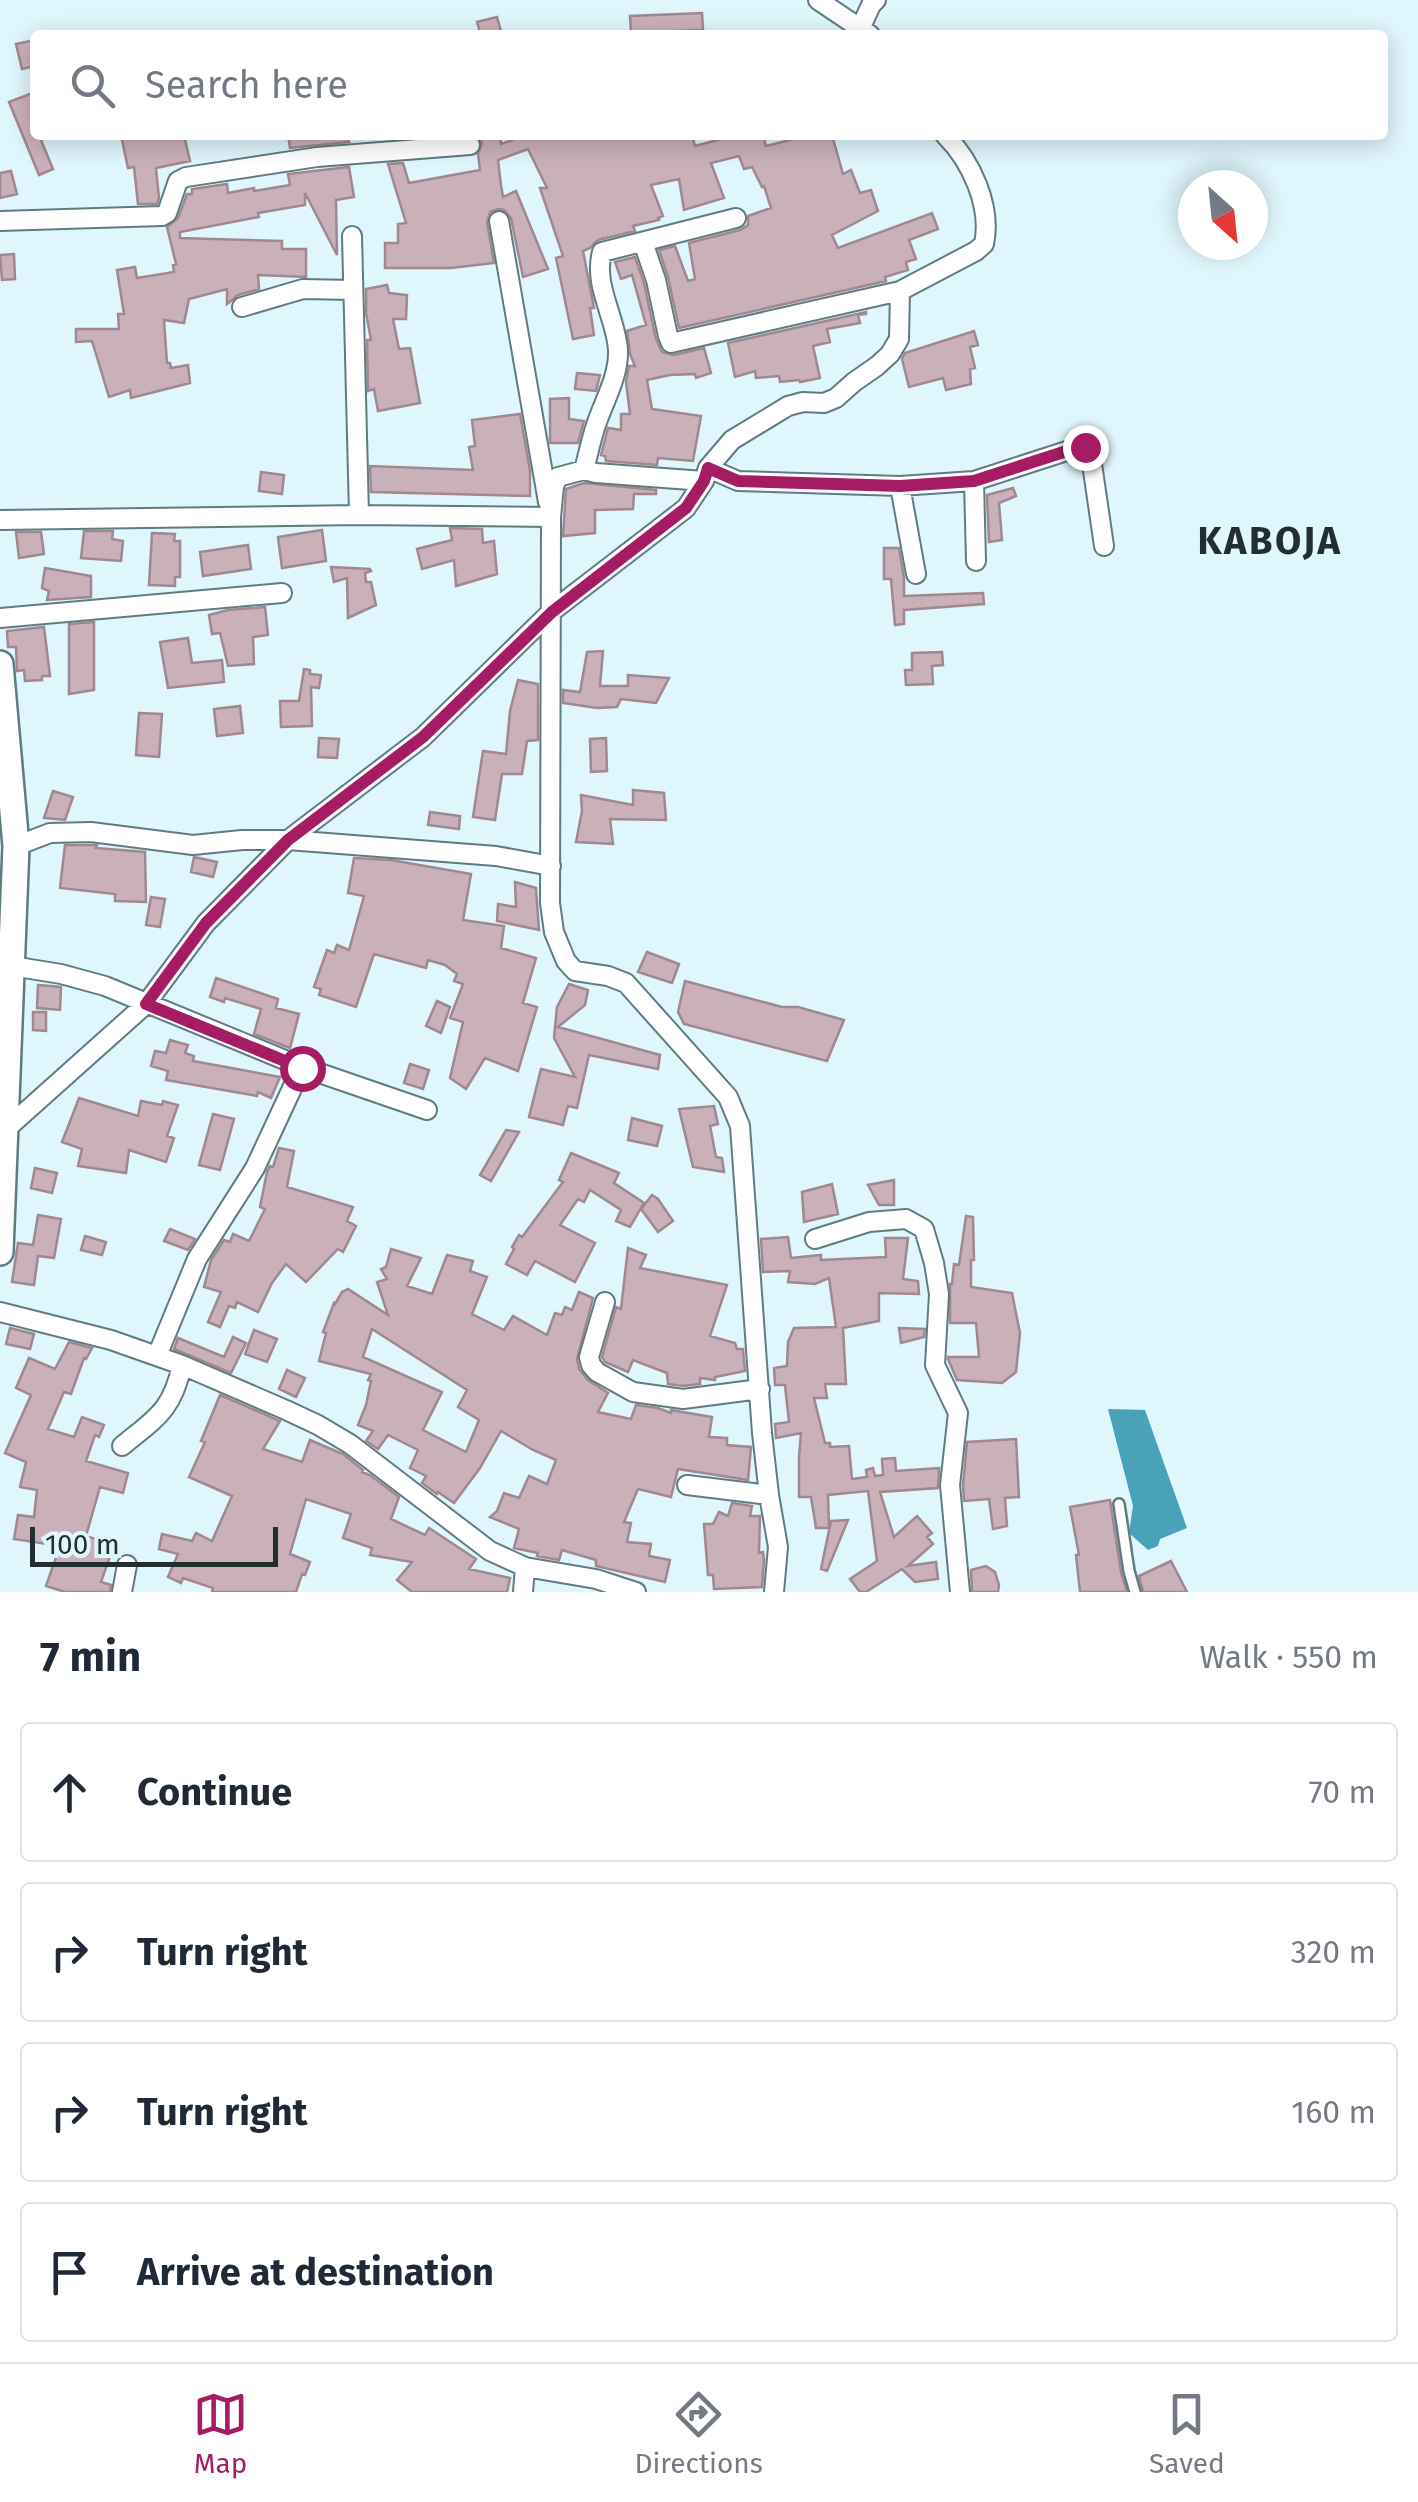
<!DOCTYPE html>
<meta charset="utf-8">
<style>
body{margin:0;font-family:"Fira Sans",sans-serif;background:#f2f2f3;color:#1f2937}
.compass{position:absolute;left:1178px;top:170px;width:90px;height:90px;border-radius:50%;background:#fff;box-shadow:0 5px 25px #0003;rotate:153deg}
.scale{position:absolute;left:30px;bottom:25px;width:248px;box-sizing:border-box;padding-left:10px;border:5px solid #232e31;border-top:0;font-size:28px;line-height:35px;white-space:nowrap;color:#232e31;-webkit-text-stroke:8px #dff6fc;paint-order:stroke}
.stop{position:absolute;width:30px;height:30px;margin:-22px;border:8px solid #a51c64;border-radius:50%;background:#fff}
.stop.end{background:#a51c64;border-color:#fff;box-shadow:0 2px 10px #0008}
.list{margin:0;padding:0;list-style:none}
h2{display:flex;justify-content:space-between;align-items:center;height:130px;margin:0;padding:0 40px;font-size:42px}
h2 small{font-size:32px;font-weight:400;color:#747a83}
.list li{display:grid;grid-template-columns:65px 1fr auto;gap:30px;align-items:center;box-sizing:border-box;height:140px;margin:0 20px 20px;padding:0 20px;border:2px solid #e0e1e3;border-radius:10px}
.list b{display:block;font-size:38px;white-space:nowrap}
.list em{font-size:32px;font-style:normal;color:#747a83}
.icon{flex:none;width:55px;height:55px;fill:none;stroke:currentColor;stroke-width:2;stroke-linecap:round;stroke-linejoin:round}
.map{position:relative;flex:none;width:1418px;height:1592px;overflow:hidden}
.search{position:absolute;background:#fff;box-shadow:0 5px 25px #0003;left:30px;right:30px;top:30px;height:110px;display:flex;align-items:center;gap:25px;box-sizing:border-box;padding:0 35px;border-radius:10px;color:#747a83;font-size:38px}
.sheet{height:770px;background:#fff}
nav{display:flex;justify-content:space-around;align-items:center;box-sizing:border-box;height:140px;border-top:2px solid #e0e1e3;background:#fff;font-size:28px;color:#747a83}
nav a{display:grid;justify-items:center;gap:5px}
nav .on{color:#a51c64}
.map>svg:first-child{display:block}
.water{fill:#49a2b8}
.building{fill:#cab0b9;stroke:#a08790;stroke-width:2.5;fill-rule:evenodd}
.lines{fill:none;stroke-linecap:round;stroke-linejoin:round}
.lane-casing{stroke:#617b82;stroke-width:14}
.street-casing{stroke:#617b82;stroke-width:22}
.secondary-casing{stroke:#617b82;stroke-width:30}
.lane{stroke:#fff;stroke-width:9}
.street{stroke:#fff;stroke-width:18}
.secondary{stroke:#fff;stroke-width:25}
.route{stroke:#a51c64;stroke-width:12}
.labels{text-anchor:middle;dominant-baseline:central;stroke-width:8;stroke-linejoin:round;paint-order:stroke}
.district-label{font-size:38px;font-weight:bold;letter-spacing:2.5px;fill:#232e31;stroke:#dff6fc}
</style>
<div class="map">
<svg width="1418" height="1592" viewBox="0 0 1418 1592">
<rect width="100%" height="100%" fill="#dff6fc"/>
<!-- water -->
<path class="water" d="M1108,1409L1145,1410L1187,1528L1160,1539L1158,1546L1148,1550L1129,1533L1133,1506Z"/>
<!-- building -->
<path class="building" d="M702,13L703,30L631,33L630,16Z
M497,17L502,35H481L477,22Z
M35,40V66L22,69L16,44Z
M35,92V135H39L53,169L39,175L9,102Z
M121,135H184L190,161L156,168L159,198L157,204H138L134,167L128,168Z
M288,135H347L349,142L290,148Z
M477,135H500L501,144L526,135H692L695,146L736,135H763L766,146L794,139L792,135H832L843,174L851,170L860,193L871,190L878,211L832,235L838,248L932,213L938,229L909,240L916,259L906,262L908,270L885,277L886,281L679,328L668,277L659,250L675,246L688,281L695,279L689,243L740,230L748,225V216L771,208L764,186L762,187L752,167L744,169L739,156L711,163L724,198L684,210L679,179L651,185L663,216L658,218L659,220L633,226L635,231L598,240L590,248L583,251L594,308H590L594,335L573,339L556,258L563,256L540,188H547L528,149L498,160L501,185L503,197L516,191L548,269L523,277L511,218L504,210L498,209L490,212L487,222L494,263L451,268H385V243H398V224L406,223L388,164L403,163L409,183L480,170L478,154L482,143Z
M349,167L354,197L336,200L337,255L305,193V205L258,213L259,217L180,232V238L282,241V249H306V277L258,275L259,289L238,295L227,304V289L189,299L184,323L164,320L167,363H170L171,368L188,365L190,383L131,398L130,390L109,397L92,341L76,342V329H119L118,314H124L117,270L135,267L137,278L174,272L173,265L176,264L167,227L178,218L187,194H192V189L227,184L228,193L254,188V191L290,185L288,174Z
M11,171L17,194L0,198V173Z
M14,254L15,279L2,280L0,255Z
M635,257L644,283L656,339L662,352L674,355L704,348L711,373L696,378L695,374L670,375L647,380L652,409L701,416L693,461L658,458L657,465L606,461L605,456L601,455L608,428L621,430V414H630L626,382L629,366H635L630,354L627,331L646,325L632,275L621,279L615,262Z
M387,285L389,293L407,295L406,319H393L399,349L410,348L420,403L378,411L374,389L368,391L367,340H371L366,313V289Z
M866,312V314L858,315L860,323L827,329L830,342L813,346L820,378L800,382L799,380L780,382L779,376L756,378L755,371L735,377L728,343Z
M974,331L978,345L970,347L975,368L970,369L971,384L946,390L943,378L909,387L902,359L905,353Z
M577,373L600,375L596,391L575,389Z
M569,398V419L584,421L578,443H550V399Z
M520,414L530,471V496L371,492L370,466L473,470L469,447L475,446L472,420Z
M261,472L284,475L282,494L259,491Z
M584,483L656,490V494H634L633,509L595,510V533L563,536L566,489Z
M1013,488L1016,496L999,503L1002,540L989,542L987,495Z
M450,528L482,529L483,543L494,541L497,574L456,586L454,560L422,569L417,549L452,540Z
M322,530L326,561L282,568L278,537Z
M84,531H113L112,539L123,541L121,561L81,558Z
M16,532H41L44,554L19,558Z
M152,533L175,534L174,541H180V577H175V586L149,585Z
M248,545L251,569L203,576L200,552Z
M884,548H899L904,578V596L983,593L984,604L904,610V624L895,625L891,579H884Z
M331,567L370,569L371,571L365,573L366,582H371L376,605L348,618L347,578L334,582Z
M45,568L91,576V597L47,600L49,591L42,588Z
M265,607L268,635L253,637L254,664L228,666L220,633L212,634L209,615L228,610Z
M94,622V690L69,694V624Z
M44,627L50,676H42V680L25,681L24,670L17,671L16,647H8L7,631Z
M188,638L192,663L222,660L224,682L168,688L160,642Z
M603,651L600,686H628V675L669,678L656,703L621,699L617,707L597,708L563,703V690L580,692L587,652Z
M942,652L943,665L932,666L933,684L906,685L905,670H912V653Z
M304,669L310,670V674L321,675L319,688L311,687L312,726L281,727L280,701H299Z
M518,680L538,684V740L527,741L522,774H502L495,820L473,817L483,751L506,754L510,711Z
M240,706L243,733L217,736L214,709Z
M139,713L162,714L159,757L136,755Z
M319,738L339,739L337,758L318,757Z
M606,738L607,771L591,772L590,739Z
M633,790L664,793L666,820L610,819L613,844L576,842L582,811L581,795L633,805Z
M53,791L73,797L65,820L44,818Z
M430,812L460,816L459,829L428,825Z
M65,845H97L96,848L145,852L146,902L115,901V894L60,888Z
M194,857L217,862L213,877L191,872Z
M354,858L391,860L471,874L463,920L504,926L501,948L536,958L523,1003L537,1007L518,1071L485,1058L466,1089L450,1078L463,1022L450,1018L463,984L454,981L457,974L445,965L428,960L426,968L374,954L356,1007L319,995L321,989L314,987L327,950L334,953L337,945L349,950L364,896L348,893Z
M515,882L536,888L539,930L497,921L498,904L516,907Z
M151,897L165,899L160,927L146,925Z
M647,952L679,964L672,983L638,972Z
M216,978L278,999L276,1008L299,1014L290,1048L254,1034L261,1009L225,998L224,1002L210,997Z
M685,981L782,1007H798L844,1020L827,1061L684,1024L678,1012Z
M569,984L588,990L585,1005L558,1027L660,1055L658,1069L589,1055L577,1108L568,1106L563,1125L529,1117L541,1069L575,1077L554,1038L557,1007Z
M38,985L61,987L60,1010L37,1008Z
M437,1001L450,1007L441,1033L426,1026Z
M33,1012H46V1031L33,1030Z
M170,1040L188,1045L185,1053L194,1056L193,1061L280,1077L271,1098L258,1092L257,1096L166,1080L168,1071L151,1066L155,1051L166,1053Z
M410,1064L429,1070L423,1089L404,1083Z
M79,1098L138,1116L141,1101L162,1105L163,1101L178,1105L167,1136L174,1138L166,1162L129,1150L126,1173L78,1166L82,1149L62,1142Z
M714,1106L718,1124L710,1126L716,1157L722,1158L724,1172L693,1167L679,1109Z
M213,1114L234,1119L220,1170L199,1165Z
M632,1118L662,1126L657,1146L628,1140Z
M506,1130L519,1132L491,1181L480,1175Z
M279,1148L294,1151L287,1187L353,1207L347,1221L356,1226L343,1252L338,1249L306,1282L286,1264L272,1283L258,1312L237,1302L235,1308L229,1306L220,1327L208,1322L221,1292L204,1287L211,1260L224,1240L230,1242L233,1234L249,1241L265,1209L260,1207L267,1172L270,1166L273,1167Z
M571,1153L619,1173L614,1183L644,1203L630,1227L616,1221L621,1210L590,1190L584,1202L578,1199L560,1225L595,1243L575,1282L535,1261L527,1275L506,1264L514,1249L512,1247L519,1235L522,1237L563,1182L559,1180Z
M35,1168L57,1173L52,1193L31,1188Z
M894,1180V1205H879L868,1185Z
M832,1184L838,1214L804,1222L802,1192Z
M652,1195L658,1199L673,1221L658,1232L641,1209Z
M38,1215L61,1219L54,1258L38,1256L34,1285L12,1282L18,1243L33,1245Z
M966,1216L973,1217L974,1260H971V1287L1012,1293L1020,1333L1016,1372L1002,1383L957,1380L948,1359V1357H979L976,1323H950V1284H952L954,1264L959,1265Z
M170,1229L195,1239L188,1250L164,1241Z
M85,1236L106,1242L102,1255L81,1250Z
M788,1237L791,1258L821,1255V1260L886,1257L885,1238H908L903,1279L918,1281L919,1294L879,1293V1321L843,1328L846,1384H825L827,1398H814L825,1443H830V1447L849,1446L852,1479L867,1477L866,1470L873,1468L875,1476L883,1475L882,1459L895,1458L896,1471L939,1468L938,1488L880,1492L894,1537L917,1516L932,1533L927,1537L933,1544L908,1566L936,1562L938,1579L915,1582L902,1569L866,1592H860L850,1579L877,1561L868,1491L828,1495L829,1528H816L811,1497H799V1457L801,1433L776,1438L775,1424L789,1422L785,1385H775L774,1368L787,1366L788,1342L794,1328L836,1327L829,1278L815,1284L788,1282L790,1271L763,1272L761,1239Z
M628,1248L646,1255L640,1268L727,1285L710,1336L735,1343L737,1349H743L745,1371L715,1377V1380L700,1378V1384L683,1386L668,1384L667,1373L633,1360L628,1372L605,1362L602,1357L616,1307L621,1309Z
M391,1249L421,1258L407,1286L432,1294L447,1255L473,1261L470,1271L487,1277L472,1314L504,1330L513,1316L547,1335L555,1313L562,1315L565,1307L572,1310L579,1292L593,1298L577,1359L579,1369L588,1380L608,1393L598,1412L631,1419L636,1405L658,1408L671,1413V1410L712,1417L709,1437L727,1438V1445L751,1447L748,1480L678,1469L671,1497L638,1489L624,1522L631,1523L627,1542L651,1544L649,1556L670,1560L665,1582L596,1566V1560L562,1550L559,1560L537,1556L538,1553L514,1548L519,1529L490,1517L497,1511L504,1493L519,1498L529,1476L547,1484L556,1460L533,1450L501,1431L480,1468L454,1503L438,1492L437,1494L422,1483L426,1476L410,1468L418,1450L388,1435L378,1449L366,1441L373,1431L358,1425L366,1405L371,1381L368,1380L371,1374L319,1361L326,1333L323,1332L334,1303L335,1304L342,1292L348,1289L388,1315L377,1282L387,1279L381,1269L386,1267ZM372,1329L467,1390L458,1407L479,1420L466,1452L423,1430L442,1392L363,1357Z
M10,1328L34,1334L30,1349L6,1344Z
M899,1328L925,1329L924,1337L901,1343Z
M254,1330L277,1339L267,1362L245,1354Z
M233,1337L246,1343L231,1373L174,1349L178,1338L224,1357Z
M69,1342L92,1348L86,1359L84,1358L71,1394L64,1392L48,1429L74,1437L82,1417L104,1425L99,1437L95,1435L86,1461L128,1473L123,1493L100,1487L86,1536L114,1545L101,1582L111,1585L110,1592H65L46,1586L60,1546L14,1539L18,1515L34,1517L37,1490L20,1487L26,1462L5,1453L31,1395L16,1388L29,1358L55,1369Z
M287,1370L305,1378L296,1397L279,1389Z
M220,1395L280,1421L263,1449L302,1462L310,1440L343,1454L363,1470L362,1472L370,1475L399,1497L391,1519L425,1535L429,1528L476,1559L469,1569L510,1578L507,1592H412L397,1580L412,1562L370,1555L372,1548L343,1538L351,1514L306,1499L290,1554L310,1562L305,1575L302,1574L296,1592H212L213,1588L183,1578L181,1583L168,1577L178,1554L159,1549L162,1534L192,1541L196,1533L212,1541L232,1496L189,1477L205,1442L201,1441Z
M1016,1439L1019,1497L1005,1498L1007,1526L993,1529L989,1499L964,1501L963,1485L967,1442Z
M1110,1500L1121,1572L1127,1592H1080L1076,1555H1079L1070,1507Z
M732,1503L752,1506L750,1516H760L759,1553L763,1552L764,1560L762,1587L714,1589L713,1575H708L704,1524H713L719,1512L728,1516Z
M848,1520L827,1571L821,1569L831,1521Z
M1171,1561L1187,1592H1143L1139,1576Z
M986,1566L995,1572L999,1585L998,1592H972L971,1570Z"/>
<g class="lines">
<!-- lane casing -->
<g class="lane-casing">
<path id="lane" d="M1119,1504L1129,1571L1135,1592"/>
</g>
<!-- street casing -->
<g class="street-casing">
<path id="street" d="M818,0L870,35
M861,27L871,5L876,0
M0,221L162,216L167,213L178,181L186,177L317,157L470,145
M499,221L548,502
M352,236L359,515
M643,242L656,280L668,336L671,343L900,291L976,251L984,244C992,206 971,161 945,135
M242,307L303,289L353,290
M708,468L738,481L900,486L974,481L1076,448L1085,447L1091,457L1104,546
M584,470C588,455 591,440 596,425C604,401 619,376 618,350C616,317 593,286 602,252L736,218
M704,481L596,473L584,470L558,477L554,486L551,517L550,903L554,932L566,961L575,971L608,976L626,983L728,1097L740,1126L762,1433L769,1495L778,1547L774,1592
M974,481L976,561
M900,486L916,574
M0,520L359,515L551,517
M0,618L282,593
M16,846L50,833L91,832L193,845L242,840H288L423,737L551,612L686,508L704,481L708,468L732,440L788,406L803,402L824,403L836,398L854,382L877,366L890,354L899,339L900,291
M12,966L61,974L105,986L302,1067L427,1110
M5,1130L146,1004L206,923L288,840L496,856L551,866
M815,1239L869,1222L906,1219L924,1229L934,1263L939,1294L935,1365L958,1413L950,1485L960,1592
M605,1302L589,1357L591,1365L597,1372L633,1392L683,1399L760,1389
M0,1312L111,1340L182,1365L286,1410L318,1425L350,1444L490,1551L525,1567L596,1579L636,1592
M157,1356L197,1259L255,1168L302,1067
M122,1446C156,1418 172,1411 182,1365
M687,1485L769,1495
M122,1592L127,1565
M523,1592L525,1567"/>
</g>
<!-- secondary casing -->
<g class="secondary-casing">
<path id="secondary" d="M0,664L16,846L0,1252"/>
</g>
<!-- lane -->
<use href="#lane" class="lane"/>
<!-- street -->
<use href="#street" class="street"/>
<!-- secondary -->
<use href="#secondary" class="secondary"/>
</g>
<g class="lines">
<!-- route -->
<path class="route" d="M302,1068L146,1004L206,923L288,840L423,737L552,612L686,508L704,481L708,468L738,481L900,486L974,481L1076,448L1085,447"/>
</g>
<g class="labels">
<!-- district labels -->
<g class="district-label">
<text x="1270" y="541">KABOJA</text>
</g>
</g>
</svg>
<svg class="compass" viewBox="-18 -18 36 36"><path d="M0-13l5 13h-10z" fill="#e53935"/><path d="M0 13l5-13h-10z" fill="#747a83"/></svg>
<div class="scale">100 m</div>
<div class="stop" style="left:302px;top:1068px"></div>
<div class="stop end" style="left:1085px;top:447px"></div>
<div class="search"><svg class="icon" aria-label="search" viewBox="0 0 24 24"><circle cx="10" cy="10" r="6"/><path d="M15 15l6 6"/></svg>Search here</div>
</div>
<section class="sheet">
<h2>7 min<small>Walk · 550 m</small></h2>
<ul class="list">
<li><svg class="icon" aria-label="ahead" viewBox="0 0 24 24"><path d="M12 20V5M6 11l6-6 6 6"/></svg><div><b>Continue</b></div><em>70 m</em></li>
<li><svg class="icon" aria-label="right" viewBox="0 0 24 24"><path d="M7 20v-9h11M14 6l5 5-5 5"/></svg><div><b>Turn right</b></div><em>320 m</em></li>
<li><svg class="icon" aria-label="right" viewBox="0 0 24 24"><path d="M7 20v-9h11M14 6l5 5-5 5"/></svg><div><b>Turn right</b></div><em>160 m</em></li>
<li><svg class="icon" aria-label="arrive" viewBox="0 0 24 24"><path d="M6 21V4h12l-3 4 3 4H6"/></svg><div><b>Arrive at destination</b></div></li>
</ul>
</section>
<nav>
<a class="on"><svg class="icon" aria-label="map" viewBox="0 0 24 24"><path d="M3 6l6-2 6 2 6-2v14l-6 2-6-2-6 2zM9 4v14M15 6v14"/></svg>Map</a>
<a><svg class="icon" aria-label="directions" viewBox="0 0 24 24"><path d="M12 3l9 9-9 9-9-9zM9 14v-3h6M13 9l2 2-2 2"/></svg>Directions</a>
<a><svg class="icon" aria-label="saved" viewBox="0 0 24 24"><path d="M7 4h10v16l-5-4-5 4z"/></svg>Saved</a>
</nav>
